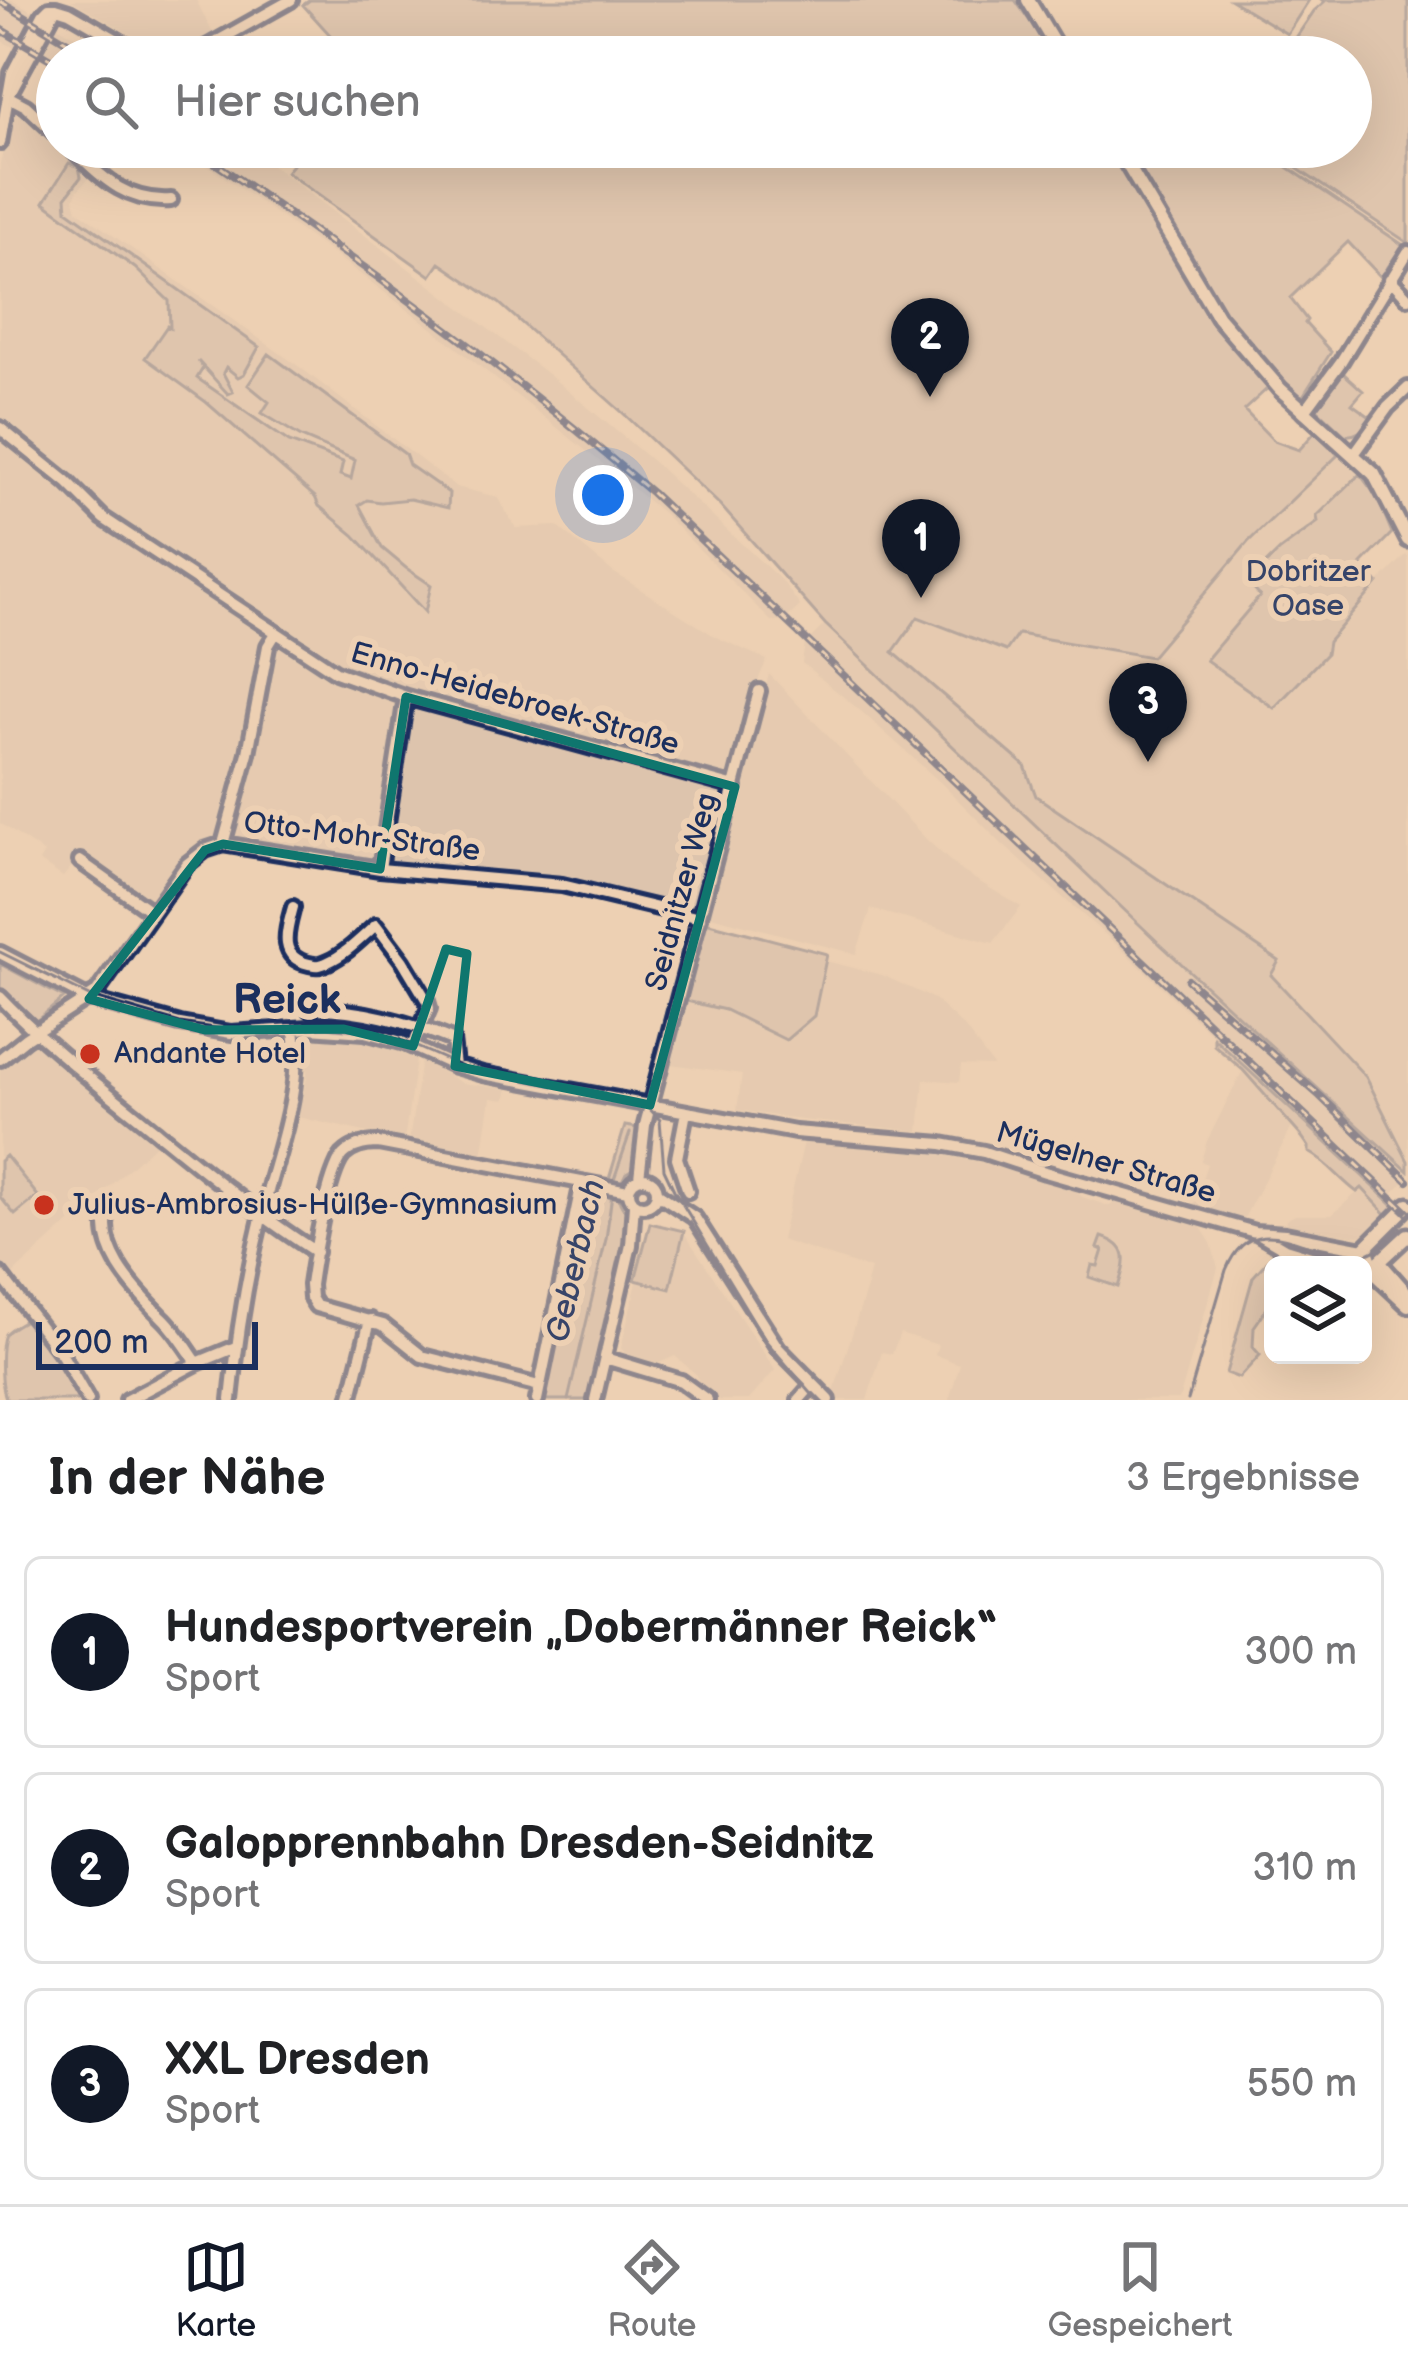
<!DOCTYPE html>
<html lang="de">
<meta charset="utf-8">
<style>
body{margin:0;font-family:"Balsamiq Sans",sans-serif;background:#f2f2f2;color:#202124}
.controls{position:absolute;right:36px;bottom:36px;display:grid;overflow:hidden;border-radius:18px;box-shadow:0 12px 48px #0002}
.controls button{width:108px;height:108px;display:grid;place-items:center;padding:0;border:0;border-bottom:3px solid #e0e0e0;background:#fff;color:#202124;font:60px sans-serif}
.scale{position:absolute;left:36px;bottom:30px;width:222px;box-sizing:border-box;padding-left:12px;border:6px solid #1b2f5e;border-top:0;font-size:33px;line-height:42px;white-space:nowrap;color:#1b2f5e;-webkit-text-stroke:9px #edd0b3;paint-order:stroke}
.you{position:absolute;left:603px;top:495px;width:42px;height:42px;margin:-30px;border:9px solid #fff;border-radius:50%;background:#1a73e8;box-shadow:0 0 0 18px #1a73e833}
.badge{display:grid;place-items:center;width:78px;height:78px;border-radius:50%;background:#111827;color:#fff;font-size:39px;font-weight:700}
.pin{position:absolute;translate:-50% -99px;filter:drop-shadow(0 3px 6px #0008)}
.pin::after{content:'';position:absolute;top:63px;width:42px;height:36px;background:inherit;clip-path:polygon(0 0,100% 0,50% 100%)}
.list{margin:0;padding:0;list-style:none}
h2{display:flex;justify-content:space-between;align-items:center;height:156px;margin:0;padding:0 48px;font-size:51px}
h2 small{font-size:39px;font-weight:400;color:#757577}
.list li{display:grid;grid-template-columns:78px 1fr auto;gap:36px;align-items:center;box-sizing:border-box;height:192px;margin:0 24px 24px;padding:0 24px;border:3px solid #e0e0e0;border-radius:18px}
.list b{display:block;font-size:45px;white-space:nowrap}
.list p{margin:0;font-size:39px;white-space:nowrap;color:#757577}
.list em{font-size:39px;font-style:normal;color:#757577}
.icon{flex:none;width:66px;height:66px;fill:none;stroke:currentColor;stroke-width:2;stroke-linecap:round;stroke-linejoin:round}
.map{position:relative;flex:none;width:1408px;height:1400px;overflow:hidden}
.search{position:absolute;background:#fff;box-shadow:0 12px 48px #0002;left:36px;right:36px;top:36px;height:132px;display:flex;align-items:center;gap:30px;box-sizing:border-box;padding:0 42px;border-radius:66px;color:#757577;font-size:45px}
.sheet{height:804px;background:#fff}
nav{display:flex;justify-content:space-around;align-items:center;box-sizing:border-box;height:168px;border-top:3px solid #e0e0e0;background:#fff;font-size:33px;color:#757577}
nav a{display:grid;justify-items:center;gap:6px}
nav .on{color:#111827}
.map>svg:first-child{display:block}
.built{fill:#ddc4ad}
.green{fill:#cfb8a7;stroke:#757482;stroke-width:3}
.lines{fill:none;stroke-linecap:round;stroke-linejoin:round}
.stream{stroke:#6e6f80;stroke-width:3}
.minor-casing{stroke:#1b2f5e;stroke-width:20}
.major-casing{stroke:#1b2f5e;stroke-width:21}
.minor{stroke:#edd0b3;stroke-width:10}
.major{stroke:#edd0b3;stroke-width:12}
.tram{stroke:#1b2f5e;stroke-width:3}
.rail-casing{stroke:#1b2f5e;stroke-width:8}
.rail{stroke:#edd0b3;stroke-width:3;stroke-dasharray:9;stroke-linecap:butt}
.marked{fill:none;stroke:#0f766e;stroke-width:9;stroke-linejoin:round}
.poi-dot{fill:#c8321e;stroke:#edd0b3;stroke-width:4.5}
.labels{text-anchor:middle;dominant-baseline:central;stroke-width:12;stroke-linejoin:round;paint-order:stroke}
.park-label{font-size:30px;fill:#364469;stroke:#edd0b3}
.street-label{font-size:30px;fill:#1b2f5e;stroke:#edd0b3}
.poi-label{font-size:30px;fill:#1b2f5e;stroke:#edd0b3;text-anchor:start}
.water-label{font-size:33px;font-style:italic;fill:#374469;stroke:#edd0b3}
.district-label{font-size:42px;font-weight:bold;fill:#1b2f5e;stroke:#edd0b3}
</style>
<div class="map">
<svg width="1408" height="1400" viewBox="0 0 1408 1400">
<rect width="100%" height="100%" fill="#edd0b3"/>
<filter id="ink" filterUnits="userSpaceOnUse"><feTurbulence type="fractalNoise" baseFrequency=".00833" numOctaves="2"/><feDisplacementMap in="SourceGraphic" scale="24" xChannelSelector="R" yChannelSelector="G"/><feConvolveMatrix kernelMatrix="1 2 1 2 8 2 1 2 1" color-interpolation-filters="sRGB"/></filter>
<g filter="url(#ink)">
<!-- built -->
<path class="built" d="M0,0H13L110,57H57V68L16,45L13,47L0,40Z
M71,0H196L213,34L169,57Z
M15,103L57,142V147H63L92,175L77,191L74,199L77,210L301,368L456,487L497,497L516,528L557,526L613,572L716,637L767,660L760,675L732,771L693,918L562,885L380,869L223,844L205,850L152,912L77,860L63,877L39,861L44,853L0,823V163Z
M181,147H246L259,155L549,375L650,459L783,582L800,606L783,622L771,621L663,513L618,476L428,325L332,253Z
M1338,455L1360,474L1318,516V522L1280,550L1248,581L1261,595L1206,660L1328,642L1378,583L1406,555L1408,557V1161L1366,1077L1271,975L1279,960L1036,796L1025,766L893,652L918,616L1005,651L1018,633L1151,657L1248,542Z
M825,624L1161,945L1402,1165L1408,1171V1178L1387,1199L1116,944L1002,844L941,783L862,712L802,663L805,644Z
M769,674L928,841L960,870L1021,907L993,943L871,909L856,954L707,915Z
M826,961L882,975L934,999L965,1028L993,1066L961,1065L959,1082L924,1079L919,1131L802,1120L737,1110L742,1074L671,1064L686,1001L725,1010L787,1040L814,1016Z
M321,1037L366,1041L389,1047L416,1060L404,1141L298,1117L307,1077L308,1038Z
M28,1044H34L157,1143L13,1274L5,1273L0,1267V1067Z
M421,1060L462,1083L508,1089L505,1100L491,1098L482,1156L409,1142Z
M1243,1070L1292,1127L1244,1218L1193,1205L1207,1164L1201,1161L1207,1141Z
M804,1142L937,1153L1004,1167L1075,1190L1082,1197L1103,1204L1108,1206L1115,1202L1200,1226L1211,1243L1218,1268L1179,1400H949L960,1364L935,1355L938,1345L900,1333L892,1354L882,1352L867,1400H839L833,1394L868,1284L866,1283L870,1269L781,1240Z
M1362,1188L1388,1216L1367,1234L1359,1236L1319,1230L1309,1232L1283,1229L1286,1220L1295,1215H1332Z
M685,1234L775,1370L749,1400H719L699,1384L697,1375L675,1356L657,1364L625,1353L621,1348L637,1282L670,1290Z"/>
<!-- green -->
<path class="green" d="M310,0H1015L1055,57H350L303,5Z
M1231,0H1309L1287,34Z
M1322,0H1408V243L1265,147H1351V57H1283L1314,11L1324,2Z
M287,147H1108L1212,323L1269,387L1244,410L1274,441L1299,450L1315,432L1338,455L1248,542L1151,657L1018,634L1006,651L918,617L893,652L1025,766L1036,796L1279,961L1271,975L1366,1077L1408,1161V1171L1161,945L825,624L720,505L623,413L499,303L440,263L431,276L286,172L297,159Z
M1123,147H1258L1403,245L1381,277L1348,242L1290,298L1307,320L1305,323L1331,352L1303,396L1296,395L1288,388L1221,312Z
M69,163L79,167L81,177L66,197L67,210L259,347L244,374L238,377L226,367L223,373L233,392L228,394L198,361L203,368L197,378L289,442L343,462L340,475L351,479L355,460L301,437L262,413L269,402L248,385L269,354L405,454L409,465L449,493L448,508L410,499L381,502L367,500L359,505L382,548L406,568L431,585L425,612L354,535L319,506L315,497L206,402L145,358L167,326L170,328L169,301L135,268L44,202Z
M1342,372L1363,391L1352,404L1373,419C1365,427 1358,437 1345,435L1317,409L1320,402Z
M1360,474L1377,497L1392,533L1362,564L1378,583L1328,642L1326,654L1274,708L1206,660L1260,596L1247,582L1280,550L1318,522L1317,516Z
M705,922L827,954L814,1016L786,1040L725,1010L686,1001Z
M0,964L64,998L35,1022L0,989Z
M1214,1038L1387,1199L1395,1207L1388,1216L1362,1188L1357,1192C1340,1180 1328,1162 1309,1152V1147L1302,1137L1243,1070L1214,1045Z
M625,1126L638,1128L636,1167L626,1173C617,1190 614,1205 632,1216L589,1400H542L591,1177L609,1179Z
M6,1156L38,1196L15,1215L0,1197V1161Z
M650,1223L684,1231L670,1289L635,1280Z
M1102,1237C1131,1246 1126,1262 1118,1287L1089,1277L1092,1265L1098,1266L1103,1250L1098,1248Z
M1276,1251L1291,1258L1289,1265L1270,1266L1273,1304H1270L1254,1327L1253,1347L1260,1355L1239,1378L1226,1373L1253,1277Z
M30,1317L82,1400H7C0,1387 0,1346 5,1334C11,1327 23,1322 30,1317Z"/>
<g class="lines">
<!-- stream -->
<path class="stream" d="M568,1400L606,1239L614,1179L630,1133"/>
<!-- minor casing -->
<g class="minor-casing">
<path id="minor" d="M56,8L69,12L147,57
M189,57L291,0
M12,89L56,8
M9,97L26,106L57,135
M0,143L12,73L43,14L49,8H56
M70,147C101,176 125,203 171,200
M1390,279L1408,298
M1304,412L1340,363L1408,252
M0,428L67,482L103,518L336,672L406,697L735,787
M1354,454L1388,407L1408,388
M223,844L248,753L268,646L276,633
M80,861L152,912
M380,869L406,697
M293,907C287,930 277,957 309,964C318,966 319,966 328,962C346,954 361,938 376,925L403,961L427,1001L429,1008L413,1046
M0,953L89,999L180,1024L231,1033L310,1028L365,1032L402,1042L455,1066L483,1074L795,1132L942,1144L984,1152L1045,1172L1255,1232L1285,1234L1369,1250
M0,997C47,1046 101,1087 154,1130C207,1173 258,1215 316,1252
M310,1009C357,1008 409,1022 452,1040L455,1066
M0,1059L26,1038L97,992L187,864L205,850L223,844L380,869L562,885L700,918
M686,1112L677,1158L688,1191
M629 1192a14 14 0 1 1 28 0a14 14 0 1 1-28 0Z
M639,1178L645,1125L759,691
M657,1193L695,1218L778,1348L829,1400
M111,1204C91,1245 135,1290 162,1317C176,1330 186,1347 197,1363
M1258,1233L1285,1249L1337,1265
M0,1274L62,1355L88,1400
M605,1358L681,1381L707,1400
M539,1386L422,1356L383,1325L316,1306L311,1298L310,1285C314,1257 327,1174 343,1155C353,1145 365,1143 378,1143L628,1191
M127,1400L197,1363L236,1347
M231,1400C237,1338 247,1275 262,1214C276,1154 303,1092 294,1029
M350,1400L370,1320
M537,1400L582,1182
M595,1400L631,1245L634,1204
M799,1400L812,1385"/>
</g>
<!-- major casing -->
<g class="major-casing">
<path id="major" d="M1028,0L1062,57
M1117,147L1218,317L1280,389L1374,474L1408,540
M1408,1205L1366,1247L1375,1274L1408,1305
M1408,1235L1379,1262L1408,1295"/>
</g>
<!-- minor -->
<use href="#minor" class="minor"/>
<!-- major -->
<use href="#major" class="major"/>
<!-- tram -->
<path class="tram" d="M0,952L91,997L180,1023L241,1032L326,1027L366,1031L401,1040L467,1069L645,1104L660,1120L664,1169L674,1190L765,1340L817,1400
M1188,1400L1226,1270C1256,1197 1317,1266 1364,1255C1382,1251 1396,1229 1408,1217"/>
<!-- rail casing -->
<g class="rail-casing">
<path id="rail" d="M0,1L92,57
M0,29L57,63
M191,147C351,254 506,368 652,493L1408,1213
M1188,980L1320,1096L1408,1181"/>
</g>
<!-- rail -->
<use href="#rail" class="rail"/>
</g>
</g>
<!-- marked area -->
<path d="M0 0H1408V1400H0ZM406,697L735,787L650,1105L455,1066L467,954L446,949L413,1046L344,1029L205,1030L89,999L205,850L223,844L380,869Z" fill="#edd0b3" fill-opacity=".55" fill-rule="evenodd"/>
<path class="marked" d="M406,697L735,787L650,1105L455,1066L467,954L446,949L413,1046L344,1029L205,1030L89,999L205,850L223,844L380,869Z"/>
<!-- markers -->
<g class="poi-dot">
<circle cx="90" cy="1054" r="12"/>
<circle cx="44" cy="1205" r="12"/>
</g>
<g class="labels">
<!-- park labels -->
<g class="park-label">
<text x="1308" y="572">Dobritzer<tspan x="1308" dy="34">Oase</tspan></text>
</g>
<!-- street labels -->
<g class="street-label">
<text transform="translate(515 699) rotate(16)">Enno-Heidebroek-Straße</text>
<text transform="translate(362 837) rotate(7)">Otto-Mohr-Straße</text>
<text transform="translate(682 892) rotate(-75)">Seidnitzer Weg</text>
<text transform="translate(1106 1163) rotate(16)">Mügelner Straße</text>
</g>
<!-- poi labels -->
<g class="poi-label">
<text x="114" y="1054">Andante Hotel</text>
<text x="68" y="1205">Julius-Ambrosius-Hülße-Gymnasium</text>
</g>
<!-- water labels -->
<g class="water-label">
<text transform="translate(576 1261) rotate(-77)">Geberbach</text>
</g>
<!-- district labels -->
<g class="district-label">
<text x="287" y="1000">Reick</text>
</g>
</g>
</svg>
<div class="controls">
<button><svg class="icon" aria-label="layers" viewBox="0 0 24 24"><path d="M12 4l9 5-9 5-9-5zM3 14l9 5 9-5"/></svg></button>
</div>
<div class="scale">200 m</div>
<div class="you"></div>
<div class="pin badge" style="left:921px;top:598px">1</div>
<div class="pin badge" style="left:930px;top:397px">2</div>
<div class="pin badge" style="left:1148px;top:762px">3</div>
<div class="search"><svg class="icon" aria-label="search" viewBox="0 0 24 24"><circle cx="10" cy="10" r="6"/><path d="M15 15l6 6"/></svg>Hier suchen</div>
</div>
<section class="sheet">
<h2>In der Nähe<small>3 Ergebnisse</small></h2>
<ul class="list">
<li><span class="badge">1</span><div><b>Hundesportverein „Dobermänner Reick“</b><p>Sport</p></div><em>300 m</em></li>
<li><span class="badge">2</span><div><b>Galopprennbahn Dresden-Seidnitz</b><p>Sport</p></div><em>310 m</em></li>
<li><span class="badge">3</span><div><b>XXL Dresden</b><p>Sport</p></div><em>550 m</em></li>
</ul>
</section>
<nav>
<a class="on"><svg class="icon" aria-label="map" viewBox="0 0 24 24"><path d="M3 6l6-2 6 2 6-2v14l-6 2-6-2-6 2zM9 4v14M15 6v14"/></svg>Karte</a>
<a><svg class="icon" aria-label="directions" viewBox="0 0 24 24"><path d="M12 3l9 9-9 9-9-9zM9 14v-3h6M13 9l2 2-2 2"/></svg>Route</a>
<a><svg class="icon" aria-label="saved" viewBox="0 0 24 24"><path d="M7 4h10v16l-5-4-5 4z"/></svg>Gespeichert</a>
</nav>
